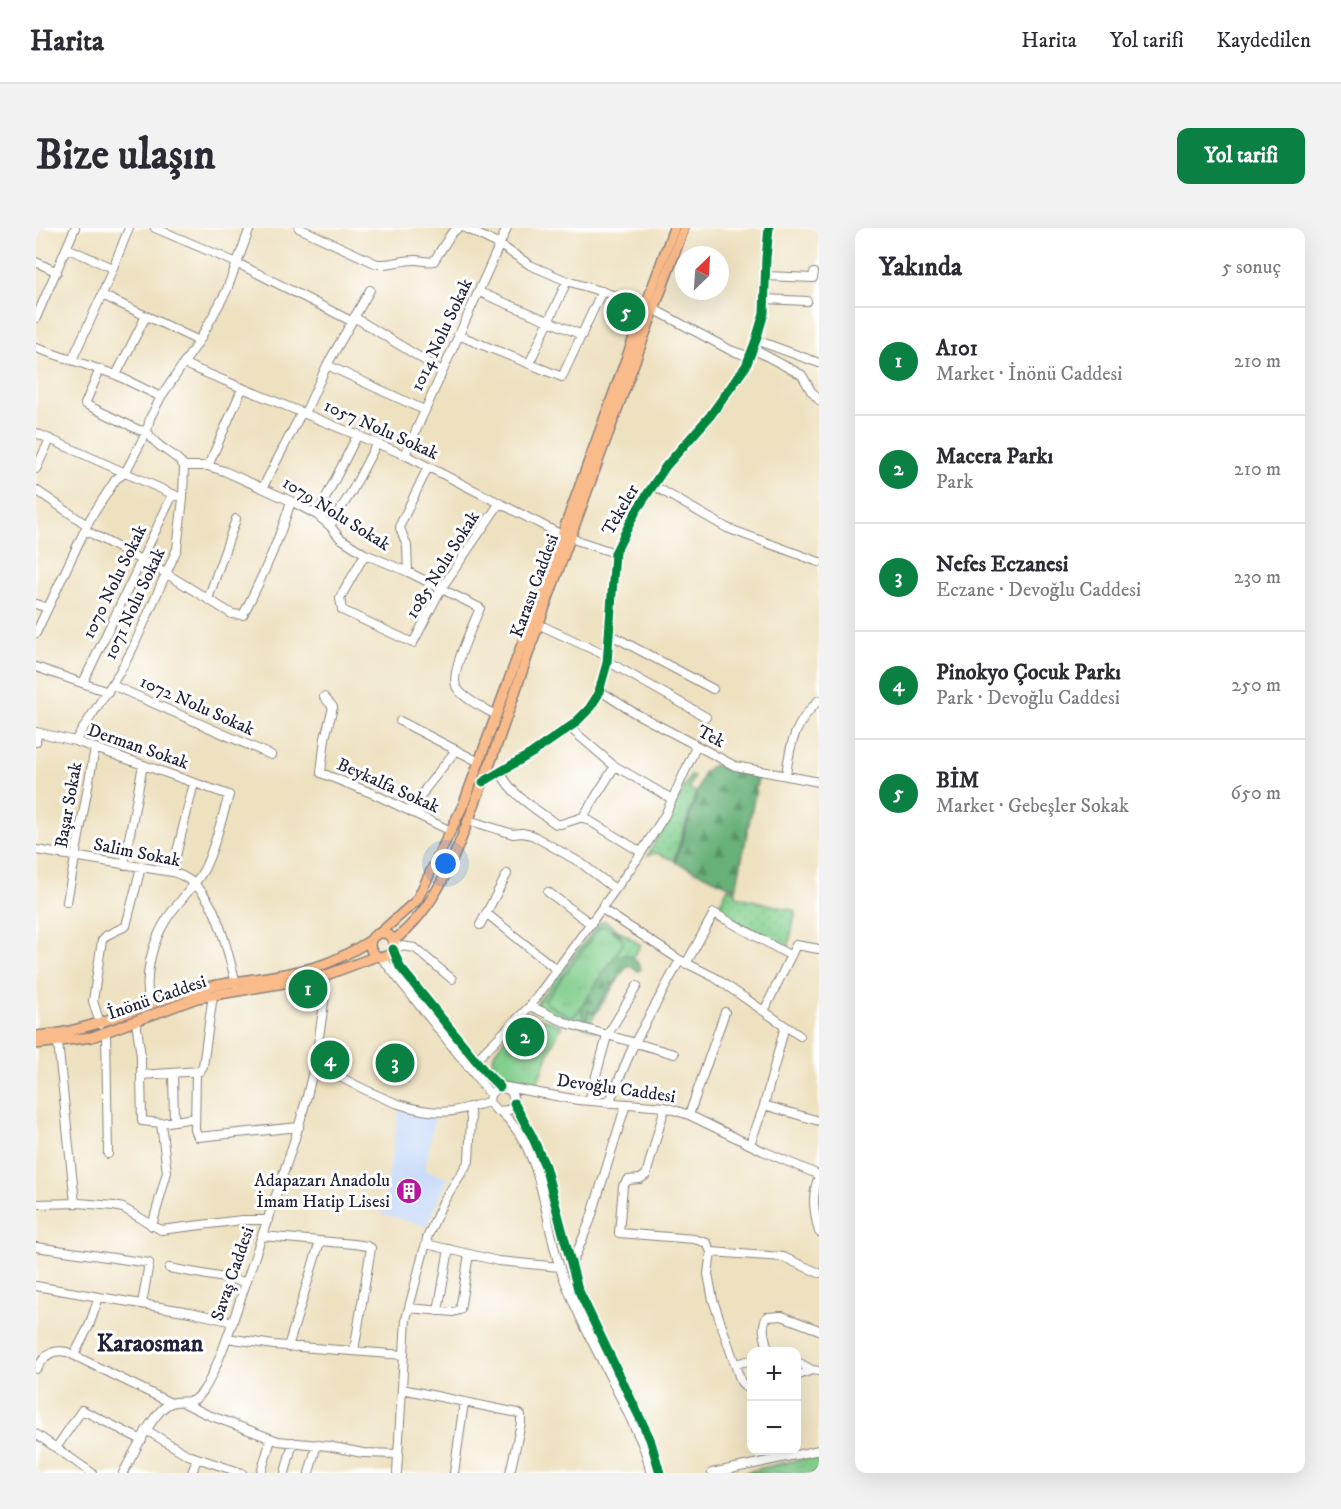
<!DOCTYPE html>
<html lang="tr">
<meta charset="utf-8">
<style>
body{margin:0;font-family:"IM FELL DW Pica",serif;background:#f2f2f3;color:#2b2b33}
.controls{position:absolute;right:18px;bottom:18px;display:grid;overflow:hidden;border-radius:12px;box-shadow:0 6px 24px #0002}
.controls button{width:54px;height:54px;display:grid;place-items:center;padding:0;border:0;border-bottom:2px solid #e1e1e2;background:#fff;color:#2b2b33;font:30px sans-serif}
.compass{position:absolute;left:639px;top:18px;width:54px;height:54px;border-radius:50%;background:#fff;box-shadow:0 6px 24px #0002;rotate:25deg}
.you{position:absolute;left:410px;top:636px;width:21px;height:21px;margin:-15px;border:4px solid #fff;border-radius:50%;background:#1a73e8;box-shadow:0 0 0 9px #1a73e833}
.badge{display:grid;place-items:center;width:39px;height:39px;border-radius:50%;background:#0b8043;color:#fff;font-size:20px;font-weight:700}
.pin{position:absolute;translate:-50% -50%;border:3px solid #fff;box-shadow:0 2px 6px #0006}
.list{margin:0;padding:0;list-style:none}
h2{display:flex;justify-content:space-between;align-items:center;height:78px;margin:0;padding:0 24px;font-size:26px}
h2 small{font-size:20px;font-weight:400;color:#7c7c81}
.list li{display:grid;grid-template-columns:39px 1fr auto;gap:18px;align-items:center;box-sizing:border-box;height:108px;padding:0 24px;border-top:2px solid #e1e1e2}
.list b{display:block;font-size:22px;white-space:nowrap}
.list p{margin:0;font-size:20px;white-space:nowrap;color:#7c7c81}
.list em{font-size:20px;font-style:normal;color:#7c7c81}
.map{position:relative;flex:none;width:783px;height:1245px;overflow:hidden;border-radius:12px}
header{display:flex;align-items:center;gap:36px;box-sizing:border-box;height:84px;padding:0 30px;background:#fff;border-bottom:2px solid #e1e1e2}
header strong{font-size:28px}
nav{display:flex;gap:33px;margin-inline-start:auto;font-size:21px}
.intro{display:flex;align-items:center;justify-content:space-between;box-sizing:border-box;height:144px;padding:0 36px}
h1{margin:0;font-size:42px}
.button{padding:15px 27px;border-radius:12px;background:#0b8043;color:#fff;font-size:21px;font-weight:700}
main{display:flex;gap:36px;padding:0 36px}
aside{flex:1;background:#fff;border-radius:12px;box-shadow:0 6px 24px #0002}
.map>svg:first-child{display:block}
.built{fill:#c9dcf9}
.grass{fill:url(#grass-dots);stroke:#527864;stroke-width:1.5}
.forest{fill:url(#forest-firs);stroke:#456a5a;stroke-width:1.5}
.park{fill:url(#park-tufts);stroke:#527864;stroke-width:1.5}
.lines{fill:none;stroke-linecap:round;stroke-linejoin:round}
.minor-casing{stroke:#88827e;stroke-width:10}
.major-casing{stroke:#88827e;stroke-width:12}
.minor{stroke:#fff;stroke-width:8}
.major{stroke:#fabb8b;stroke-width:9}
.cycleway-casing{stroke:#fff;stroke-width:13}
.cycleway{stroke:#00873e;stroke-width:9}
.labels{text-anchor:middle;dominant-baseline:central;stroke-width:6;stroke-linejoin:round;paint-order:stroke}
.street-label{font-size:18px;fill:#22223b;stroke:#fff}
.poi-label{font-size:18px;fill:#22223b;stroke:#fff;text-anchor:end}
.district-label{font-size:24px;font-weight:bold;fill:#22223b;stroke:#fff}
</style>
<header>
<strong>Harita</strong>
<nav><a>Harita</a><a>Yol tarifi</a><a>Kaydedilen</a></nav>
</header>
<div class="intro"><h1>Bize ulaşın</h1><a class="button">Yol tarifi</a></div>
<main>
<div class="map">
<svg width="783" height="1245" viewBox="0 0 783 1245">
<defs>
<pattern id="grass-dots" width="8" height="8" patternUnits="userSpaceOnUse" patternTransform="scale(1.5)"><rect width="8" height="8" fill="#81ce8c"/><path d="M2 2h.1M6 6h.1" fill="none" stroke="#6fb17a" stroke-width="1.8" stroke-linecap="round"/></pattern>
<pattern id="forest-firs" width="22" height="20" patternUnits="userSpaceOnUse" patternTransform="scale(1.5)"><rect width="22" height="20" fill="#68b178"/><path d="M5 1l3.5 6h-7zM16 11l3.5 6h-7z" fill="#559064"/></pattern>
<pattern id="park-tufts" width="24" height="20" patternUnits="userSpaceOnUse" patternTransform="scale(1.5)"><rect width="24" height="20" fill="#81ce8c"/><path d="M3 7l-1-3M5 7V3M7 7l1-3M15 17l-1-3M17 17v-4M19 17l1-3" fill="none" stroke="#6fb17a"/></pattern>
</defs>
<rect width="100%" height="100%" fill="#fff"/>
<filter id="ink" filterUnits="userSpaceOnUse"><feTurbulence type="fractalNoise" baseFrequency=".0167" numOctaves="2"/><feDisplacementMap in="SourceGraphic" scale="12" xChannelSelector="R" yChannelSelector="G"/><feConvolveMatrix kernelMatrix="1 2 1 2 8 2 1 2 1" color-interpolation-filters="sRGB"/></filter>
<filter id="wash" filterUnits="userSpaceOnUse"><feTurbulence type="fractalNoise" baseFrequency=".008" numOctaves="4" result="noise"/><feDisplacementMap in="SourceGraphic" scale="24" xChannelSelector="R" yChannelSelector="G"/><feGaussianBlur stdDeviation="1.35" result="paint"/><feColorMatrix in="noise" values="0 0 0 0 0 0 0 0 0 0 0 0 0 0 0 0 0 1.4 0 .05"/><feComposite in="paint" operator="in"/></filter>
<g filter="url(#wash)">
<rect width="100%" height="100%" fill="#eee1c0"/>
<!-- built -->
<path class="built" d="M363,882L399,888L389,942L412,950L390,998L346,986Z"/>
<!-- grass -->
<path class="grass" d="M655,547L658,548L653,561L660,564L638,632L620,625L612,627Z
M692,660L700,663V668L760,683L752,721L681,685V681Z
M568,693L605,717L554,794L564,803H560L501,781L499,777L564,694Z"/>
<!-- forest -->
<path class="forest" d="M677,537L722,550L700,661L639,634L668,544Z
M577,701L584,706L579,724L583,728C595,724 600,731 605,741L602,743L592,737L577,757L575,755V761L571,763L557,786L552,783L551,794L547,790L544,773L572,704Z"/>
<!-- park -->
<path class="park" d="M564,699H570L586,710L587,716L540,786L536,789L510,776L509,772Z
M490,784L526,798L518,813L501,855C483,853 467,851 456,835L459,823Z
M783,1227V1242L778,1245H705Z"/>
</g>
<g filter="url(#ink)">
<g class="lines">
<!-- minor casing -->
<g class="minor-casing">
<path id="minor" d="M119,0L201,35L315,93
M263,0L341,36C354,37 366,32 379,32C387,32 391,35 398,33L415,6L422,0
M429,0L464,17L494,37L531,53L610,77L694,122L714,129
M31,20L76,40
M0,34L21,44
M730,48L777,50L778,45
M443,64L546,107
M66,67L163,113
M729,71L771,73
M318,89L406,143
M0,90L39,0
M422,107L526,149L566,63
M720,112L783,135
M0,120L80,147L125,169
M717,121L766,147L775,163L783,172
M36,132L66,67L93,0
M148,136L369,227L526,307
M493,136L531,53
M291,137L388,182
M80,147L110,88
M269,185L291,137L334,62
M0,205L141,268
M369,227L471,0
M148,238C138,223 121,222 111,203L114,190L125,169L163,113L190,64L214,0
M148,238H172L206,161
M172,238L188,243L255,273L281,287L294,298L304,310L329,326L372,344L444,380C438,395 412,447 421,460C429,472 448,480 460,487
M0,241L14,211
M618,258L691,300L783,334
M227,259L266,184
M0,262L51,297
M281,287L322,206
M294,298L316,263L341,215
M49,302L131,346L196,386L207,387C226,350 243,313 255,273
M534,310L579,325
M329,326L304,370L306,382L377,415L405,361L463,276
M372,344L371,318L364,300L365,295L392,239
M172,371L200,291
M0,376L11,380
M502,396L571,428
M0,405L54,291L80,251L89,245L111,203L103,202L49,176L64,141
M573,406L677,461
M571,433L670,489
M0,439L72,464
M47,455L137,266
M76,457L235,527
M564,463L597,484L699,538L783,554
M288,469L297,479L289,510L285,545L338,566L415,603
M364,493L443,534
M533,499L577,537L636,571
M0,504L39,513L193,567C186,589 177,627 166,645C156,661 142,674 132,689C116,713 107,748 114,777
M39,513L83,445L96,422L141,321L147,271L148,238
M0,514L1,505
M465,545C476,568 500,581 520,596H525L547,589L579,538
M750,547C754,515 759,495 783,472
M447,554L496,525L538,496L553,481L562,467L571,435L579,325L600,283L630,238L674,188L710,138L720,112L728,85L730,30L733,0
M375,584L390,560L420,522
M547,589L605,624
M432,592L477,606L486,605L496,607L545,635L579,661
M0,622L136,644C181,656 189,717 200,755
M88,637L107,537
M136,644L158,555
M512,664L555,696
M31,674L59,520
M566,681L644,732L678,749L764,808
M450,685L521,742
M444,697L471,646
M358,717L379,720L416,751
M357,721L364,739L450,845L464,859
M345,729L454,866
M650,736L678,685L755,728
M494,778L533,796L638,826
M728,783L760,717L783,721
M100,793L105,828V847
M64,796L57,773L66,712L71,707L90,698L105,639
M70,805L72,926
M22,815L39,975
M440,832L495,777L600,633L629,587L660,519
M280,838C323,856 367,889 417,883C429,881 441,877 453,874
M160,844L159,902L162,909L263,899
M137,846L138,893
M470,859L542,872L629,879L653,887L727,923L783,947
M553,873L571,808L601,758
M478,875L473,882L461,883L453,874L454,866L464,859L475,863L482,885L496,908L509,938L542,1061L614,1211L624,1245
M573,875L598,816L644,732
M728,877L783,893
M629,879L610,947L604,951L592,952L587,958L583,1005L658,1011L671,1015L675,1024L672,1046L677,1072L705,1154L710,1159L716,1161
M465,884C508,923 507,988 524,1040C541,1089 568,1135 590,1181C599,1201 612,1223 614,1245
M653,887L689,784
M125,895L158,890
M714,916L727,881L749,798
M783,948C775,967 778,985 783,1004
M0,976L43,975L78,978L87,980L125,1002L206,992H232
M116,998L131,944L125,895L106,893L105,847L164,843L167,838L177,767
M226,1008L318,1016L331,1018L335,1020L318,1123
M390,1016L391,1010L407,974L433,933L435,891L433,879
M0,1019L113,1035L106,1076
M675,1024L747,1029L783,1045
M433,1026L462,1033L524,1039
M535,1038L554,993L590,876
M133,1040L210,1054
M0,1058L63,1069
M402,1083L413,1021
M191,1110L238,1117L368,1127
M252,1119L284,1013
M733,1124C730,1113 724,1099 731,1089L746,1088L783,1102
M38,1127L53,1098L63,1069L154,1084L197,1094
M760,1133L776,1142
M699,1136L716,1132
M0,1141C9,1128 14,1121 31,1124L135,1175
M760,1148L776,1142L783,1143
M366,1161L482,1185L485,1187V1195L474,1245
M148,1175L170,1186L242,1213L292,1218L327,1225L363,1226
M110,1202L152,1227L206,1245
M0,1206L56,1245
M20,1220L46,1182L106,1212
M87,1245C97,1228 117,1182 135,1175C148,1170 155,1180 167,1163C176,1150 182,1133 188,1118C199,1088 209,1058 219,1028C244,953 274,880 284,802C287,783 290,767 288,748
M156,1245L161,1230
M225,1245L235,1211
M249,1245L257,1214
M273,1245L281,1216
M361,1245L370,1091L388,1022L390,1016L433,1026L424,1082L417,1084L373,1080
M418,1245L428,1174
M676,1245L783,1222
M780,1245L783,1243"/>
</g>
<!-- major casing -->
<g class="major-casing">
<path id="major" d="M344,705L381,672L428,575L638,0
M334 717a12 12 0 1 1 24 0a12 12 0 1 1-24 0Z
M357,713C407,676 425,609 447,554C467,502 484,448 503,395C551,263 599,132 648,0
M0,808C56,804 101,778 154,763C197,751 243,751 286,737C303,731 319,722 335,712
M0,816L56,809L161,770L288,748L341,728"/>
</g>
<!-- minor -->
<use href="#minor" class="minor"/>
<!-- major -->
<use href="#major" class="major"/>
<!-- cycleway casing -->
<g class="cycleway-casing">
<path id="cycleway" d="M447,554L496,525L538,496L553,481L562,467L571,435L579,325L600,283L630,238L674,188L710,138L720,112L728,85L730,30L733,0
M357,721L364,739L450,845L464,859
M478,875L496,908L509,938L542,1061L614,1211L624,1245"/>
</g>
<!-- cycleway -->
<use href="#cycleway" class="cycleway"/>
</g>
</g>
<!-- icons -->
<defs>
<g id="building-disc" transform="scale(1.35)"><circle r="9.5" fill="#b5179e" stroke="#fff"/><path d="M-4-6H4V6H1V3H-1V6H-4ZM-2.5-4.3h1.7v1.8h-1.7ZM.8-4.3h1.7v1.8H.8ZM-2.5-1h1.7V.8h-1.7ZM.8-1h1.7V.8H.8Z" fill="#fff"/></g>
</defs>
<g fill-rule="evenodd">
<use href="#building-disc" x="373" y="963"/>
</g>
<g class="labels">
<!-- street labels -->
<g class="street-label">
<text transform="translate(406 107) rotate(-65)">1014 Nolu Sokak</text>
<text transform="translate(345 202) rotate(24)">1057 Nolu Sokak</text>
<text transform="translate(585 282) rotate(-60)">Tekeler</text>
<text transform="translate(300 286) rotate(32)">1079 Nolu Sokak</text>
<text transform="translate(407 337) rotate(-58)">1085 Nolu Sokak</text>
<text transform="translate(79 354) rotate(-64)">1070 Nolu Sokak</text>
<text transform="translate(499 358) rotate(-70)">Karasu Caddesi</text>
<text transform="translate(99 376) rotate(-65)">1071 Nolu Sokak</text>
<text transform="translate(161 478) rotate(24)">1072 Nolu Sokak</text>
<text transform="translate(675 509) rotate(27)">Tek</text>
<text transform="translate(102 519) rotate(19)">Derman Sokak</text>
<text transform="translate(352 558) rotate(24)">Beykalfa Sokak</text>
<text transform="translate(33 577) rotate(-80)">Başar Sokak</text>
<text transform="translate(101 625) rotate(11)">Salim Sokak</text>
<text transform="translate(121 770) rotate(-19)">İnönü Caddesi</text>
<text transform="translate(580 861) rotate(8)">Devoğlu Caddesi</text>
<text transform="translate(197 1046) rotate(-71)">Savaş Caddesi</text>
</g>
<!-- poi labels -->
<g class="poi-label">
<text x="354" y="953">Adapazarı Anadolu<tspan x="354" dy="21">İmam Hatip Lisesi</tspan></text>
</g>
<!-- district labels -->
<g class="district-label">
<text x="114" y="1116">Karaosman</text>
</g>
</g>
</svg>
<div class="controls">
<button>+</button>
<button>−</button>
</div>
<svg class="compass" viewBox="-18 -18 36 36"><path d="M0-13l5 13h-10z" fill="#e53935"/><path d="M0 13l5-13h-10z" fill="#7c7c81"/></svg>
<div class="you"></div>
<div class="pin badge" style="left:272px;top:761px">1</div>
<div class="pin badge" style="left:489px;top:809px">2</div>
<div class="pin badge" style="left:359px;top:835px">3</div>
<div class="pin badge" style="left:294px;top:832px">4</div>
<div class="pin badge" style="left:590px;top:84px">5</div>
</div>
<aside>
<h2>Yakında<small>5 sonuç</small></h2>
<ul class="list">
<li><span class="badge">1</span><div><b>A101</b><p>Market · İnönü Caddesi</p></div><em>210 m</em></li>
<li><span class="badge">2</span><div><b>Macera Parkı</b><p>Park</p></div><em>210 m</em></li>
<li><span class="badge">3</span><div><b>Nefes Eczanesi</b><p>Eczane · Devoğlu Caddesi</p></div><em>230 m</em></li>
<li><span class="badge">4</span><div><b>Pinokyo Çocuk Parkı</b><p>Park · Devoğlu Caddesi</p></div><em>250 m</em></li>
<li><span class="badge">5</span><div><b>BİM</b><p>Market · Gebeşler Sokak</p></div><em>650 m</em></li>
</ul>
</aside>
</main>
